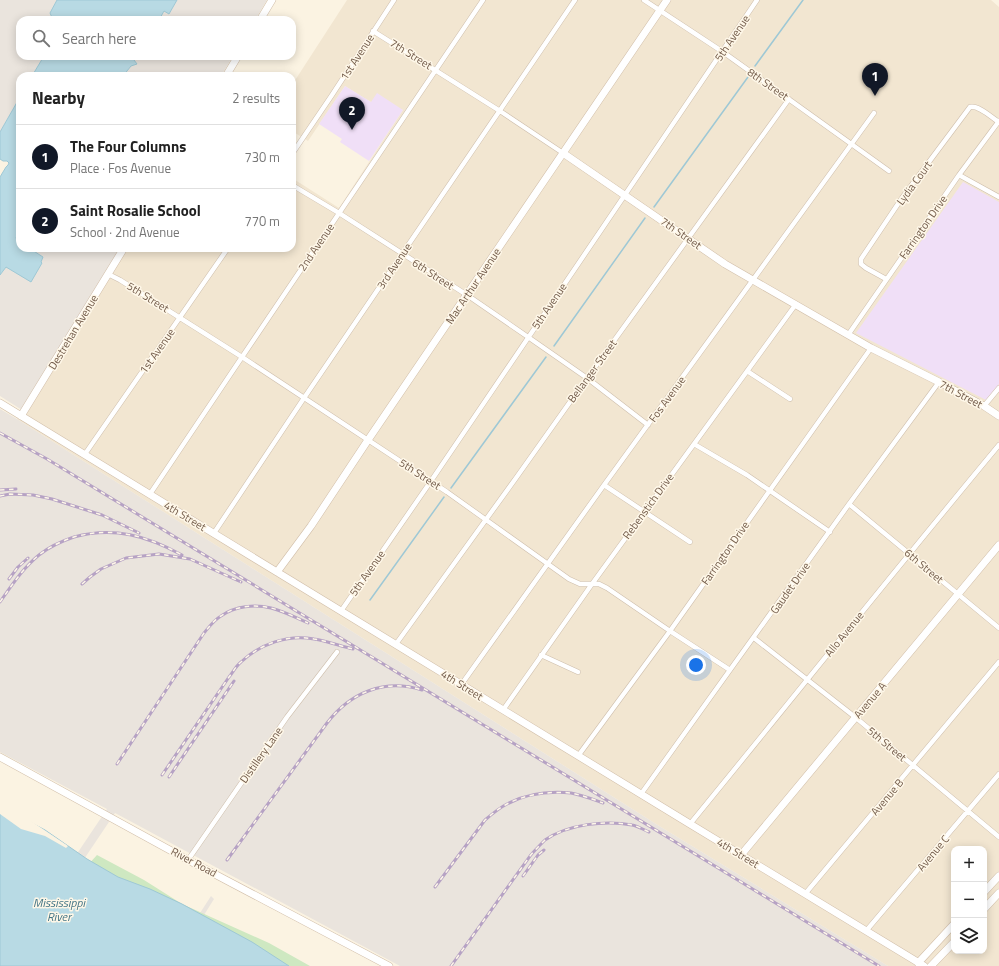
<!DOCTYPE html>
<meta charset="utf-8">
<style>
body{margin:0;font-family:"Titillium Web",sans-serif;background:#f6f6f6;color:#222}
.controls{position:absolute;right:12px;bottom:12px;display:grid;overflow:hidden;border-radius:8px;box-shadow:0 2px 10px #0003}
.controls button{width:36px;height:36px;display:grid;place-items:center;padding:0;border:0;border-bottom:1px solid #e0e0e0;background:#fff;color:#222;font:20px sans-serif}
.you{position:absolute;left:696px;top:665px;width:14px;height:14px;margin:-10px;border:3px solid #fff;border-radius:50%;background:#1a73e8;box-shadow:0 0 0 6px #1a73e833}
.badge{display:grid;place-items:center;width:26px;height:26px;border-radius:50%;background:#111827;color:#fff;font-size:13px;font-weight:700}
.pin{position:absolute;translate:-50% -33px;filter:drop-shadow(0 1px 2px #0008)}
.pin::after{content:'';position:absolute;top:21px;width:14px;height:12px;background:inherit;clip-path:polygon(0 0,100% 0,50% 100%)}
.list{margin:0;padding:0;list-style:none}
h2{display:flex;justify-content:space-between;align-items:center;height:52px;margin:0;padding:0 16px;font-size:17px}
h2 small{font-size:13px;font-weight:400;color:#767676}
.list li{display:grid;grid-template-columns:26px 1fr auto;gap:12px;align-items:center;box-sizing:border-box;height:64px;padding:0 16px;border-top:1px solid #e0e0e0}
.list b{display:block;font-size:15px;white-space:nowrap}
.list p{margin:0;font-size:13px;white-space:nowrap;color:#767676}
.list em{font-size:13px;font-style:normal;color:#767676}
.icon{flex:none;width:22px;height:22px;fill:none;stroke:currentColor;stroke-width:2;stroke-linecap:round;stroke-linejoin:round}
.map{position:relative;flex:none;width:999px;height:966px;overflow:hidden}
.search{position:absolute;background:#fff;box-shadow:0 2px 10px #0003;left:16px;top:16px;width:280px;height:44px;display:flex;align-items:center;gap:10px;box-sizing:border-box;padding:0 14px;border-radius:12px;color:#767676;font-size:15px}
.panel{position:absolute;background:#fff;box-shadow:0 2px 10px #0003;left:16px;top:72px;width:280px;height:180px;border-radius:12px}
.map>svg:first-child{display:block}
.residential{fill:#f2e6d1;fill-rule:evenodd}
.industrial{fill:#eae4dd}
.education{fill:#f0dff7}
.green{fill:#cee8c1}
.water{fill:#b8dae4;stroke:#9ec8d5}
.pier{fill:#fbf3e2}
.lines{fill:none;stroke-linecap:round;stroke-linejoin:round}
.stream{stroke:#9ec8d5;stroke-width:1.5}
.street-casing{stroke:#cebeac;stroke-width:5.5}
.secondary-casing{stroke:#d1bea9;stroke-width:8}
.street{stroke:#fff;stroke-width:4.5}
.secondary{stroke:#fff;stroke-width:7}
.rail-casing{stroke:#b6a2c4;stroke-width:3}
.rail{stroke:#fef7e8;stroke-width:1.5;stroke-dasharray:4.5;stroke-linecap:butt}
.labels{text-anchor:middle;dominant-baseline:central;stroke-width:3;stroke-linejoin:round;paint-order:stroke}
.street-label{font-size:11px;fill:#725b4a;stroke:#fef7e8}
.water-label{font-size:12px;font-style:italic;fill:#447585;stroke:#fef7e8}
</style>
<div class="map">
<svg width="999" height="966" viewBox="0 0 999 966">
<rect width="100%" height="100%" fill="#fbf3e2"/>
<!-- residential -->
<path class="residential" d="M347,0H991L999,7V966H888L656,824L17,419L120,248H292V178L339,208L403,110L371,102L345,86L308,141L292,131V85ZM954,849H984V951H954Z"/>
<!-- industrial -->
<path class="industrial" d="M0,0H59L57,1L50,13L53,20H20V56H44L32,76H20V97L0,132Z
M177,0H267L255,20H159L164,11L169,13Z
M137,56H233L221,76H123L131,66L137,64L134,60Z
M29,248H120L22,410L0,396V275L6,267L42,263L41,262L43,257Z
M0,409L17,419L656,824L888,966H400L115,813L70,880L64,873L107,809L0,752Z
M211,896L214,899L189,939L182,941Z"/>
<!-- education -->
<path class="education" d="M345,86L371,102L377,93L403,110L369,161L340,142L342,139L319,124Z
M963,182L999,202V384L986,400L856,333Z"/>
<!-- green -->
<path class="green" d="M97,855L144,880L182,904L269,943L310,966H273L86,867Z"/>
<!-- water -->
<path class="water" d="M57,0H177L169,14L164,11L159,20H53L50,13Z
M44,56H137L134,60L137,64L131,66L123,76H32Z
M20,97V229L16,238L20,243V248H29L43,257L41,262L42,263L31,282L6,267L0,275V177L6,167L8,165L9,163L7,161H3L0,159V132Z
M0,806L45,830L87,859L118,877L150,889L182,904L252,942L289,966H0Z"/>
<!-- pier -->
<path class="pier" d="M0,804L22,815L68,846L66,848L45,836L21,829L0,814Z"/>
<g class="lines">
<!-- stream -->
<path class="stream" d="M755,66L803,0
M654,207L748,77
M554,346L645,218
M451,488L546,357
M370,600L444,497"/>
<!-- street casing -->
<g class="street-casing">
<path id="street" d="M644,0L723,52L889,171
M373,31L500,111L563,153
M292,154L332,95L394,0
M959,175L999,197
M292,185L339,213L467,295L528,337L587,378L648,425
M108,274L120,280L242,357L447,492L569,579L580,584H599L607,588L670,631L730,670
M886,279L866,268L861,264V259L902,198L970,107C979,105 992,118 999,122
M848,335L959,175L999,121
M747,371L790,399
M984,406L999,388
M694,444L747,475L830,532
M85,454L228,248
M604,485L690,542
M150,494L242,357L483,0
M849,504L999,628
M214,533L304,398L575,0
M341,611L431,481L757,0
M754,638L855,717L999,837
M396,644L516,478L587,378L789,99
M541,655L578,672
M461,685L604,485L874,113
M503,710L592,584L796,304
M578,756L670,631L871,348
M641,794L849,504L939,382
M690,824C793,698 895,570 999,445
M188,860L287,717L337,652
M805,894L999,662
M866,931L999,774"/>
</g>
<!-- secondary casing -->
<g class="secondary-casing">
<path id="secondary" d="M260,20L272,0
M226,76L238,56
M563,153L725,264L871,348L939,382L984,406L999,416
M0,403L690,824L924,966
M21,416L124,248
M277,572L311,526L368,440L667,0
M0,757L188,860L389,966
M741,855L999,545
M984,892L999,876
M984,909L999,893
M918,963L954,924
M931,966L954,942"/>
</g>
<!-- street -->
<use href="#street" class="street"/>
<!-- secondary -->
<use href="#secondary" class="secondary"/>
<!-- rail casing -->
<g class="rail-casing">
<path id="rail" d="M0,433L47,459L879,966
M0,490L16,489
M0,496L10,494L33,495L52,499L102,515L139,533
M9,579L18,567L28,558
M82,584L90,577L101,569L126,558L159,554L190,559L241,582
M0,602C12,585 23,568 39,555C49,547 62,541 74,537C114,526 147,536 182,555
M117,764L204,633C209,627 214,620 221,616C235,606 255,604 271,608C283,611 297,618 308,623
M162,775L229,677C233,672 236,666 241,662C260,644 288,634 314,639C327,641 340,646 353,649
M169,777L234,681
M227,860L327,723C350,693 384,678 422,690
M523,876L538,855L544,850
M435,887L485,820C492,814 499,808 507,804C526,794 550,791 571,793C582,795 592,799 603,803
M451,966L530,856C535,850 540,845 545,840C568,824 606,820 632,825C638,826 644,830 649,832"/>
</g>
<!-- rail -->
<use href="#rail" class="rail"/>
</g>
<g class="labels">
<!-- street labels -->
<g class="street-label">
<text transform="translate(732 38) rotate(-56)">5th Avenue</text>
<text transform="translate(411 54) rotate(32)">7th Street</text>
<text transform="translate(357 57) rotate(-57)">1st Avenue</text>
<text transform="translate(768 84) rotate(35)">8th Street</text>
<text transform="translate(914 183) rotate(-54)">Lydia Court</text>
<text transform="translate(923 227) rotate(-55)">Farrington Drive</text>
<text transform="translate(681 233) rotate(35)">7th Street</text>
<text transform="translate(316 247) rotate(-56)">2nd Avenue</text>
<text transform="translate(394 266) rotate(-56)">3rd Avenue</text>
<text transform="translate(433 274) rotate(33)">6th Street</text>
<text transform="translate(473 286) rotate(-56)">Mac Arthur Avenue</text>
<text transform="translate(148 297) rotate(32)">5th Street</text>
<text transform="translate(549 306) rotate(-56)">5th Avenue</text>
<text transform="translate(73 332) rotate(-59)">Destrehan Avenue</text>
<text transform="translate(157 351) rotate(-55)">1st Avenue</text>
<text transform="translate(592 371) rotate(-54)">Bellanger Street</text>
<text transform="translate(961 394) rotate(28)">7th Street</text>
<text transform="translate(667 399) rotate(-54)">Fos Avenue</text>
<text transform="translate(420 474) rotate(33)">5th Street</text>
<text transform="translate(648 506) rotate(-54)">Rebenstich Drive</text>
<text transform="translate(185 516) rotate(31)">4th Street</text>
<text transform="translate(725 553) rotate(-55)">Farrington Drive</text>
<text transform="translate(924 566) rotate(40)">6th Street</text>
<text transform="translate(367 573) rotate(-55)">5th Avenue</text>
<text transform="translate(790 588) rotate(-55)">Gaudet Drive</text>
<text transform="translate(844 634) rotate(-51)">Allo Avenue</text>
<text transform="translate(462 685) rotate(32)">4th Street</text>
<text transform="translate(870 700) rotate(-50)">Avenue A</text>
<text transform="translate(887 744) rotate(40)">5th Street</text>
<text transform="translate(261 755) rotate(-55)">Distillery Lane</text>
<text transform="translate(887 797) rotate(-50)">Avenue B</text>
<text transform="translate(738 853) rotate(31)">4th Street</text>
<text transform="translate(933 853) rotate(-50)">Avenue C</text>
<text transform="translate(194 862) rotate(28)">River Road</text>
</g>
<!-- water labels -->
<g class="water-label">
<text x="59" y="902">Mississippi<tspan x="59" dy="14">River</tspan></text>
</g>
</g>
</svg>
<div class="controls">
<button>+</button>
<button>−</button>
<button><svg class="icon" aria-label="layers" viewBox="0 0 24 24"><path d="M12 4l9 5-9 5-9-5zM3 14l9 5 9-5"/></svg></button>
</div>
<div class="you"></div>
<div class="pin badge" style="left:875px;top:96px">1</div>
<div class="pin badge" style="left:352px;top:130px">2</div>
<div class="search"><svg class="icon" aria-label="search" viewBox="0 0 24 24"><circle cx="10" cy="10" r="6"/><path d="M15 15l6 6"/></svg>Search here</div>
<section class="panel">
<h2>Nearby<small>2 results</small></h2>
<ul class="list">
<li><span class="badge">1</span><div><b>The Four Columns</b><p>Place · Fos Avenue</p></div><em>730 m</em></li>
<li><span class="badge">2</span><div><b>Saint Rosalie School</b><p>School · 2nd Avenue</p></div><em>770 m</em></li>
</ul>
</section>
</div>
